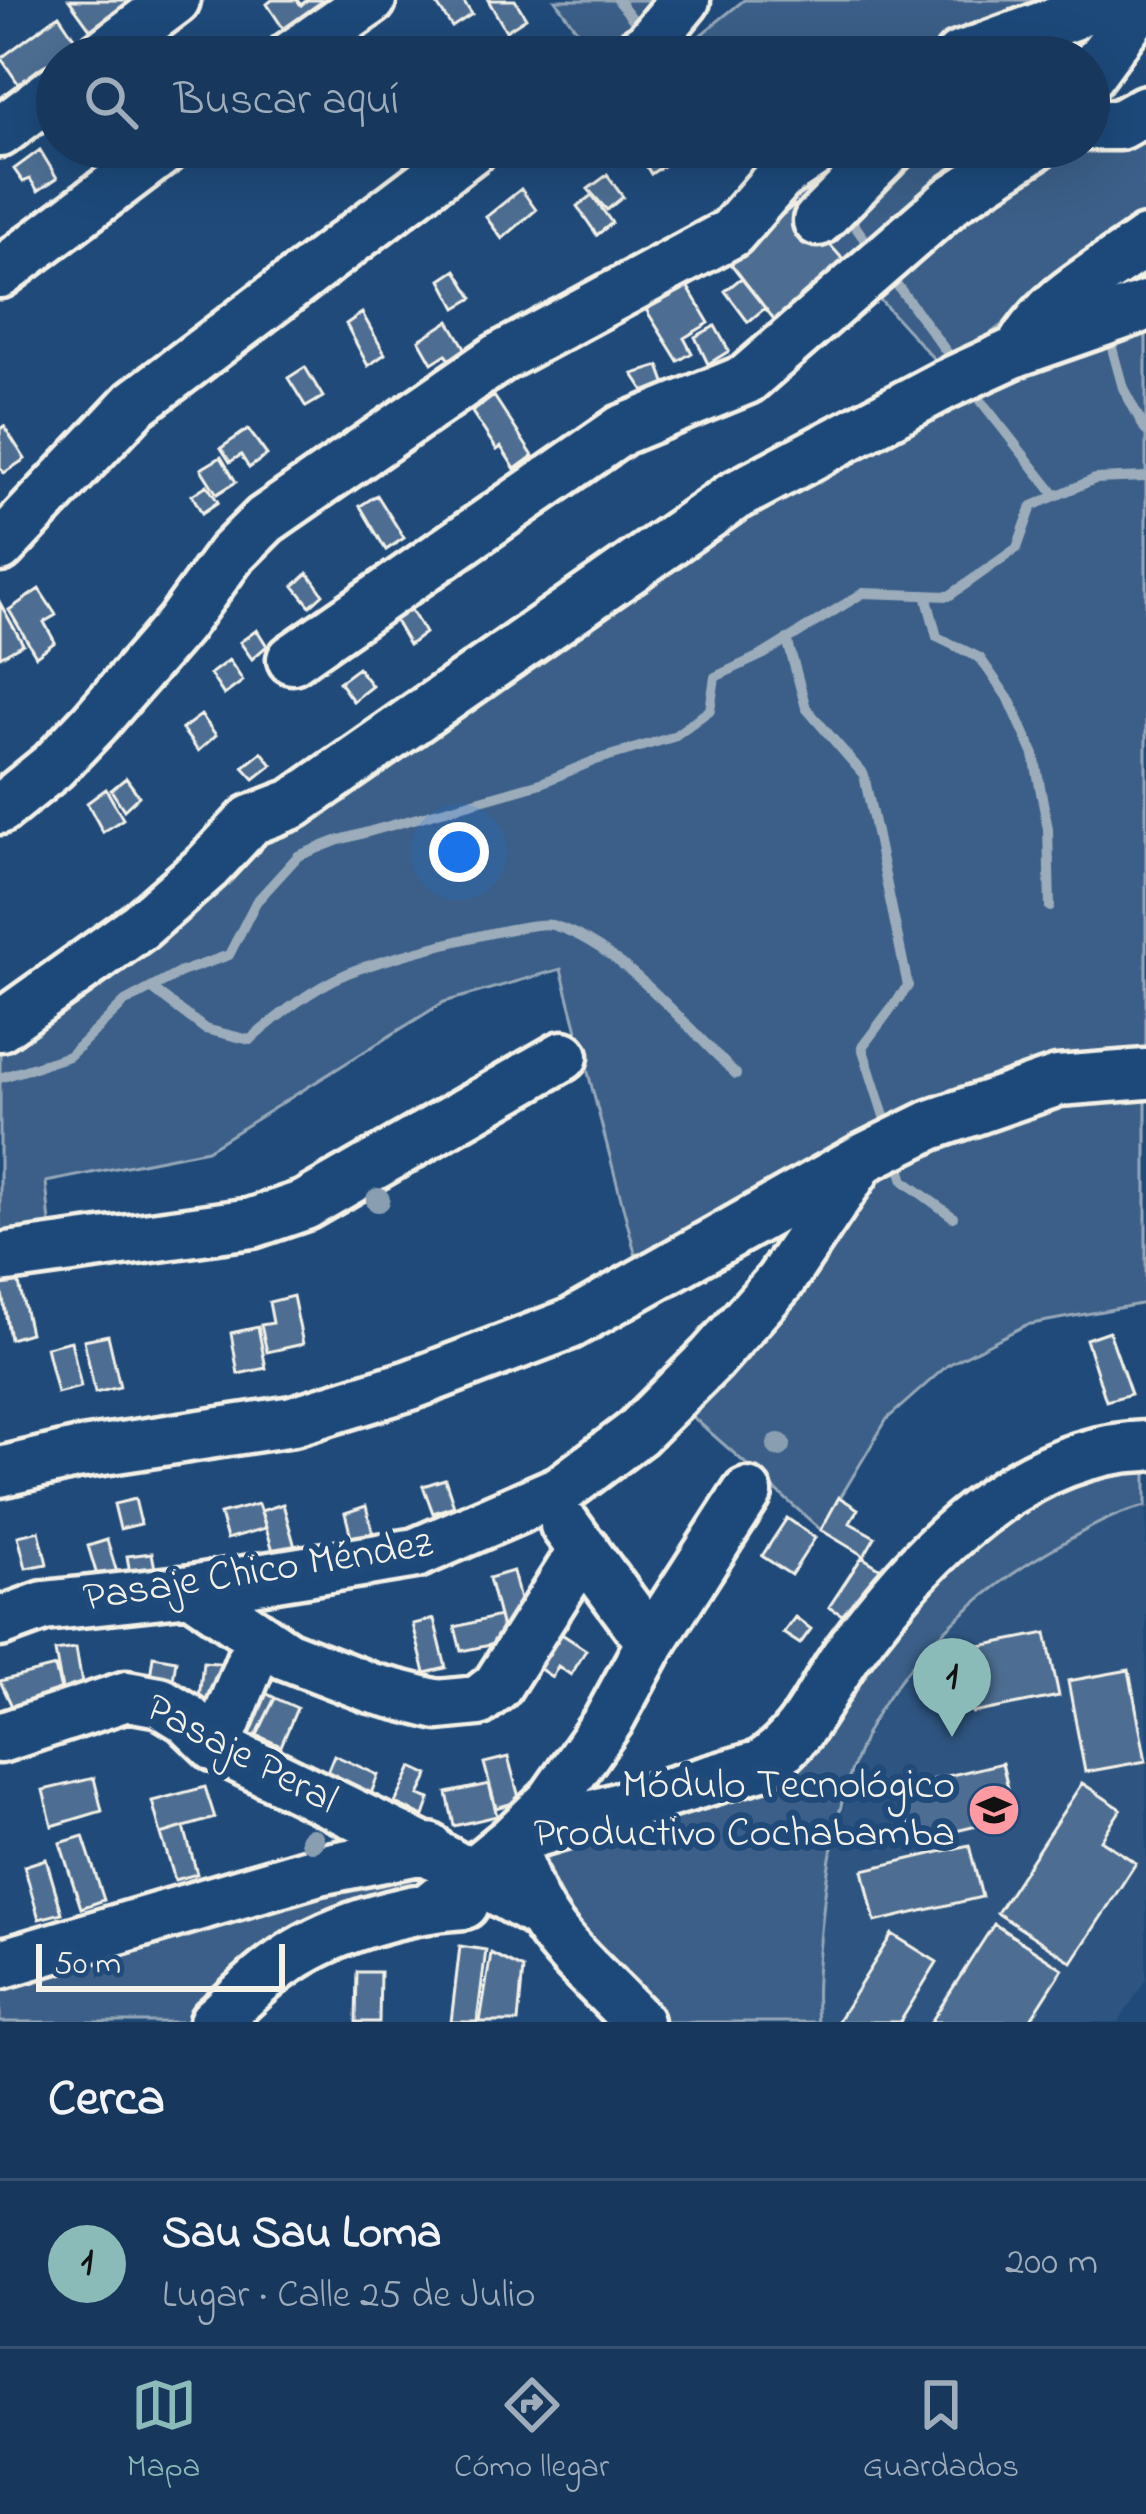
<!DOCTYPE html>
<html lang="es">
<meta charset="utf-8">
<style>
body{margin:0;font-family:"Indie Flower",sans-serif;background:#203f62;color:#f1f3f6}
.scale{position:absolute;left:36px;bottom:30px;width:249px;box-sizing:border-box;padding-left:12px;border:6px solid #f4f1e8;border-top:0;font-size:33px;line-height:42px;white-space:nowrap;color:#f4f1e8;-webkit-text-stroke:9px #1f4a7a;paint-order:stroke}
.you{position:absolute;left:459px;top:852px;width:42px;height:42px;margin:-30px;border:9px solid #fff;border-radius:50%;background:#1a73e8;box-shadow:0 0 0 18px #1a73e833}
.badge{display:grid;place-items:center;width:78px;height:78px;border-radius:50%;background:#8bbbb9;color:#111;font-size:39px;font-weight:700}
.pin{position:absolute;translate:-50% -99px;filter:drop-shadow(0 3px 6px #0008)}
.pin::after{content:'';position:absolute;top:63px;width:42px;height:36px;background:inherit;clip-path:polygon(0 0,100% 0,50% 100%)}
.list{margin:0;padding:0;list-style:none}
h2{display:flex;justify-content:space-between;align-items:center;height:156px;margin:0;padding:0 48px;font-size:51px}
h2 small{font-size:39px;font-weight:400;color:#9eacbb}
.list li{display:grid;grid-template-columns:78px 1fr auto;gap:36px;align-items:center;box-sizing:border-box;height:168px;padding:0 48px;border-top:3px solid #365272}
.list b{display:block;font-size:45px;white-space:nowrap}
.list p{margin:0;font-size:39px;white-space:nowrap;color:#9eacbb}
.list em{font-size:39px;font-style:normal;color:#9eacbb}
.icon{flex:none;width:66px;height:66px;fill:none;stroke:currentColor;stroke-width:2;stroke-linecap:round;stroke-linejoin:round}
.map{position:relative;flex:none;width:1146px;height:2022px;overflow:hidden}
.search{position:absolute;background:#17385c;box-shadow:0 12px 48px #0002;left:36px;right:36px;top:36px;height:132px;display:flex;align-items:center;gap:30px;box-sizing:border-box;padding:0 42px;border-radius:66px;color:#9eacbb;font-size:45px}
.sheet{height:324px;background:#17385c}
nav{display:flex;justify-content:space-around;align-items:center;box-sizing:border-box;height:168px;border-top:3px solid #365272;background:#17385c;font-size:33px;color:#9eacbb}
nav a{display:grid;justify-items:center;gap:6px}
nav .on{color:#8bbbb9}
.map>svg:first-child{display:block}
.built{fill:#2d5581}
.green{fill:#3a5f88;stroke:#97a8b8;stroke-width:3}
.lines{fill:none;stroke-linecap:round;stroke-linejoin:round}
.stream{stroke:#9cacbb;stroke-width:10}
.building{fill:#4d6e92;stroke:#f4f1e8;stroke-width:3}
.minor-casing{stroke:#f4f1e8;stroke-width:57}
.minor{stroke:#1f4a7a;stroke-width:48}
.tree{fill:#8a9eb1}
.labels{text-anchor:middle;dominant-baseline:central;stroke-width:12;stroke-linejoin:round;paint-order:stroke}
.street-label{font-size:42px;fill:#f4f1e8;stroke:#1f4a7a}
.poi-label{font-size:42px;fill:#f4f1e8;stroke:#1f4a7a;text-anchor:end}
</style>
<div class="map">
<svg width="1146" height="2022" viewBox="0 0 1146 2022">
<rect width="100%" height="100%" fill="#1f4a7a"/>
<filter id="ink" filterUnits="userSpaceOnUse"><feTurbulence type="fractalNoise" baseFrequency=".00833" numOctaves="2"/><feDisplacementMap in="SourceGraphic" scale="24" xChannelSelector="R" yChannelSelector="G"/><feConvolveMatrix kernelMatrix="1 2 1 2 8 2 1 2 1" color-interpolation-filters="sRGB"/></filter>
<g filter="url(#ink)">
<!-- built -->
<path class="built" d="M1146,1506V1979L1119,2022H818L815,1995L826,1872L860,1749L888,1700L936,1637L1022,1566L1116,1512Z"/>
<!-- green -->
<path class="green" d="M555,0H685L600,57H596Z
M744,0H1060L943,57H673Z
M1146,126V217L943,369L786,197L859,147H1089Z
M1146,334V1060L638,1264L561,969L444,1002L207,1150L46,1182L51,1233L0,1277V1046L236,847L703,532L1054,352Z
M1124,1090L1146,1092V1303L1026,1325L948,1365L887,1419L821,1530L687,1412L875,1172L1031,1110Z
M1146,1469V1506C1109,1514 1079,1534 1047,1552C975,1594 890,1672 859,1750C838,1803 827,1865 822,1921C819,1955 814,1988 818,2022H651L571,1925L541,1867L546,1849L769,1786L926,1588L987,1534L1082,1480Z
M424,1872L427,1888L196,2022H0V1984L398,1874Z"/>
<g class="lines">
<!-- stream -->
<path class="stream" d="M618,0L642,31
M745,147L772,166
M841,215L853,223L872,250
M886,270L957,366
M1112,348L1123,388L1146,431
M970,387L1056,496
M926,595L937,637L980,658L1010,701L1034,755L1048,829L1050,907
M787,639L806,708L864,775L908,986L862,1047L889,1132
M151,988L205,1029L250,1040C280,1014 311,989 348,973C374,961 531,919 552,925C621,945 685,1026 736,1074
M0,1078L69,1056L125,1002L181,972L229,955L256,902L298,856L336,841L541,783L596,760L673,737L710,710L715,677L764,654L863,593L949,596L1017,548L1032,506L1095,479L1146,477
M897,1156L904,1181L953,1217"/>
</g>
<!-- building -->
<path class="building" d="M69,0H133L138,7L98,40Z
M272,0H297L301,5L307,0H321L327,9L289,37L267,4Z
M434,0H462L472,14L452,27Z
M488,0H515L526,18L506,31Z
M59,15L83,51L74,57H57V69L24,92L1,58Z
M635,147H662L670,161L651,174Z
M40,150L57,178L38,191L30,179L23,182L14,169Z
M607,175L623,197L607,210L588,189Z
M521,189L536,210L502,239L486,217Z
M592,195L612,223L597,235L577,206Z
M794,205L859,277L783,331L728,260Z
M456,270L473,298L456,308L441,280Z
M741,278L765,308L748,322L725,291Z
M686,284L709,323L684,338L692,353L678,361L645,308Z
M362,313L385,354L368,366L346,324Z
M449,321L470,356L454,367L446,354L432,363L419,340Z
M715,326L729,351L708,364L695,337Z
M659,366L670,396L652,403L633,374Z
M305,367L323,397L306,407L288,378Z
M494,396L533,456L515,469L501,447L497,450L472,412Z
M4,426L25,459L4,473L0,467V429Z
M248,429L267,455L249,468L241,455L230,462L221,448Z
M221,457L236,482L217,494L201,469Z
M207,485L218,502L202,513L192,495Z
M377,495L404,538L386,550L360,506Z
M308,573L323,594L310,606L294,586Z
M39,589L56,615L44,622L55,642L36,656L9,610Z
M0,603L23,644L0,657Z
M408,605L425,633L409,645L392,616Z
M257,630L267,646L252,659L240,642Z
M229,660L243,681L224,695L210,674Z
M358,668L372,686L353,701L339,682Z
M201,715L216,735L198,751L182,729Z
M262,752L272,765L254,779L243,767Z
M126,778L139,796L124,810L111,790Z
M106,789L123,819L103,832L87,803Z
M18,1279L30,1333L10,1339L0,1282Z
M293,1296L303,1344L267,1352L261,1325L273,1323L269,1302Z
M258,1327L266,1368L238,1374L231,1333Z
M1109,1331L1131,1394L1106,1401L1086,1339Z
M108,1335L120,1387L95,1393L84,1340Z
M71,1341L81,1387L57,1393L46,1347Z
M445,1479L454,1506L433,1513L423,1486Z
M839,1497L858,1509L850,1523L875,1537L864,1556L821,1530Z
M135,1499L141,1524L120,1529L114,1504Z
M258,1504L266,1528L227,1539L220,1514Z
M283,1504L295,1547L274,1554L261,1511Z
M366,1506L376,1546L355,1552L345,1513Z
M787,1518L815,1538L791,1575L762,1556Z
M39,1531L47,1564L26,1568L18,1536Z
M107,1540L119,1579L100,1585L88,1546Z
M152,1553L156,1574L131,1579L127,1556Z
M862,1557L881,1569L849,1619L829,1607Z
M513,1571L525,1621L502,1628L489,1578Z
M499,1616L505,1642L461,1651L455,1627Z
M795,1617L811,1629L800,1644L783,1633Z
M434,1619L446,1668L425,1673L413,1624Z
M551,1627L586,1650L571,1675L558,1666L552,1677L530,1662Z
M1046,1633L1059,1696L973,1713L960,1650Z
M76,1648L85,1702L65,1706L55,1651Z
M153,1656L176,1660L172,1687L149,1684Z
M203,1662L230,1664L226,1702L199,1698Z
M55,1667L66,1709L19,1721L0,1681Z
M1129,1670L1146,1761L1085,1772L1068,1681Z
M252,1686L275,1698L251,1746L228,1736Z
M275,1698L297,1708L281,1746L257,1735Z
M334,1755L378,1775L369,1799L323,1782Z
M508,1757L520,1801L496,1808L484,1763Z
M1002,1763L1015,1817L914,1841L901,1787Z
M412,1767L429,1775L419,1795L430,1799L424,1816L395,1803Z
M94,1778L102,1811L52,1826L43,1790Z
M1082,1783L1121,1809L1101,1840L1136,1863L1072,1962L997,1913Z
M489,1784L497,1816L454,1826L447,1793Z
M205,1787L215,1818L161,1834L152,1801Z
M184,1827L197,1874L175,1880L161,1834Z
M83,1836L104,1900L81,1908L60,1843Z
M969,1845L982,1897L875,1922L863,1870Z
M46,1859L62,1913L39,1919L24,1866Z
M994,1924L1063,1969L1029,2022H931Z
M892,1934L937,1962L900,2022H837Z
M460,1946L486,1950L477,2022H451Z
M491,1953L523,1969L518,2022H480Z
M357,1972H380L379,2022H356Z"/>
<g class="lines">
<!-- minor casing -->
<g class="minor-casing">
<path id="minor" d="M99,57L175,0
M290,57L371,0
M631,57L649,44L685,0
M959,57L1071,16L1097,0
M1089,75L1144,0
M1089,125H1119L1146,110
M0,132L57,89
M818,221L892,147
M0,273L167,147
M1021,347C1052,296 1100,275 1146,241
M0,547L135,404L474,147
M292,659L622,430L747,379L953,199L1033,147
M0,809L53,766L94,723L179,625L230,555L265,520L499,358L731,233L781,175L823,147
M0,1026L140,926L207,867L251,820L293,804L733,497L944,385L1018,351L1146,306
M0,1258L252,1223L305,1205L563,1056
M0,1472L76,1454L293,1421L410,1385L570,1324L862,1159L931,1125L1058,1081L1146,1074
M565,1525L651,1642
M191,1590L286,1655L371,1688L438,1705L478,1701L497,1686L584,1549
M0,1622L44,1606L191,1590L416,1553L561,1490L637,1433L712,1358L780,1281L856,1168
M0,1738L127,1696L160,1702L186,1718L216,1747L423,1848L536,1912
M216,1747L260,1638
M431,1906L513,1839L552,1801L608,1721L651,1642L747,1493
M0,1964L319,1870L429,1848
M214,2022C235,2004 255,1982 278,1966C328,1929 402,1908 464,1904
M638,2022C581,1960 528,1928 513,1839L761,1765C807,1736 820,1691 851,1649C921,1553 1020,1450 1146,1446"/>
</g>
<!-- minor -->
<use href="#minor" class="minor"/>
</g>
<!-- trees -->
<g class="tree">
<circle cx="378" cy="1200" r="12"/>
<circle cx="779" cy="1445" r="12"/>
<circle cx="312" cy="1840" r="12"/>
</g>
</g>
<!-- icons -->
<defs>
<g id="university-disc" transform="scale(2.7)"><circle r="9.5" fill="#ff9aa2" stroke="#1f4a7a"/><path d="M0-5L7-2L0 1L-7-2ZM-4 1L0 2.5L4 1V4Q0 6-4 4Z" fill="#111"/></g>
</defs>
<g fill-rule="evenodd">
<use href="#university-disc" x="994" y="1810"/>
</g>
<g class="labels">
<!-- street labels -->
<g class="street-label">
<text transform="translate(258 1572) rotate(-9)">Pasaje Chico Méndez</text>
<text transform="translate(241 1755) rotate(28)">Pasaje Peral</text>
</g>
<!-- poi labels -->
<g class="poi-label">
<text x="955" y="1786">Módulo Tecnológico<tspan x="955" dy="48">Productivo Cochabamba</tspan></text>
</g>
</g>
</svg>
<div class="scale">50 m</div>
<div class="you"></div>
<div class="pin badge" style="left:952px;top:1737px">1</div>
<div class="search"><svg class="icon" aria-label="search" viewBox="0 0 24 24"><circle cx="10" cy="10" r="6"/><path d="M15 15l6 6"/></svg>Buscar aquí</div>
</div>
<section class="sheet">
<h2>Cerca<small></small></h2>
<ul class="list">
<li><span class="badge">1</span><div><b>Sau Sau Loma</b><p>Lugar · Calle 25 de Julio</p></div><em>200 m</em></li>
</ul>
</section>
<nav>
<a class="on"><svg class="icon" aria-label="map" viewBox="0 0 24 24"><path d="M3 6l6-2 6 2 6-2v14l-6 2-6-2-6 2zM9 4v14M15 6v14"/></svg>Mapa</a>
<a><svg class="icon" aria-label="directions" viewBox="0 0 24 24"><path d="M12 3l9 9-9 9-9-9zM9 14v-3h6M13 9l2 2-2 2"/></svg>Cómo llegar</a>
<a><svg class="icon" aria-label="saved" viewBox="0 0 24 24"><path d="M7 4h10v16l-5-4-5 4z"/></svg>Guardados</a>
</nav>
